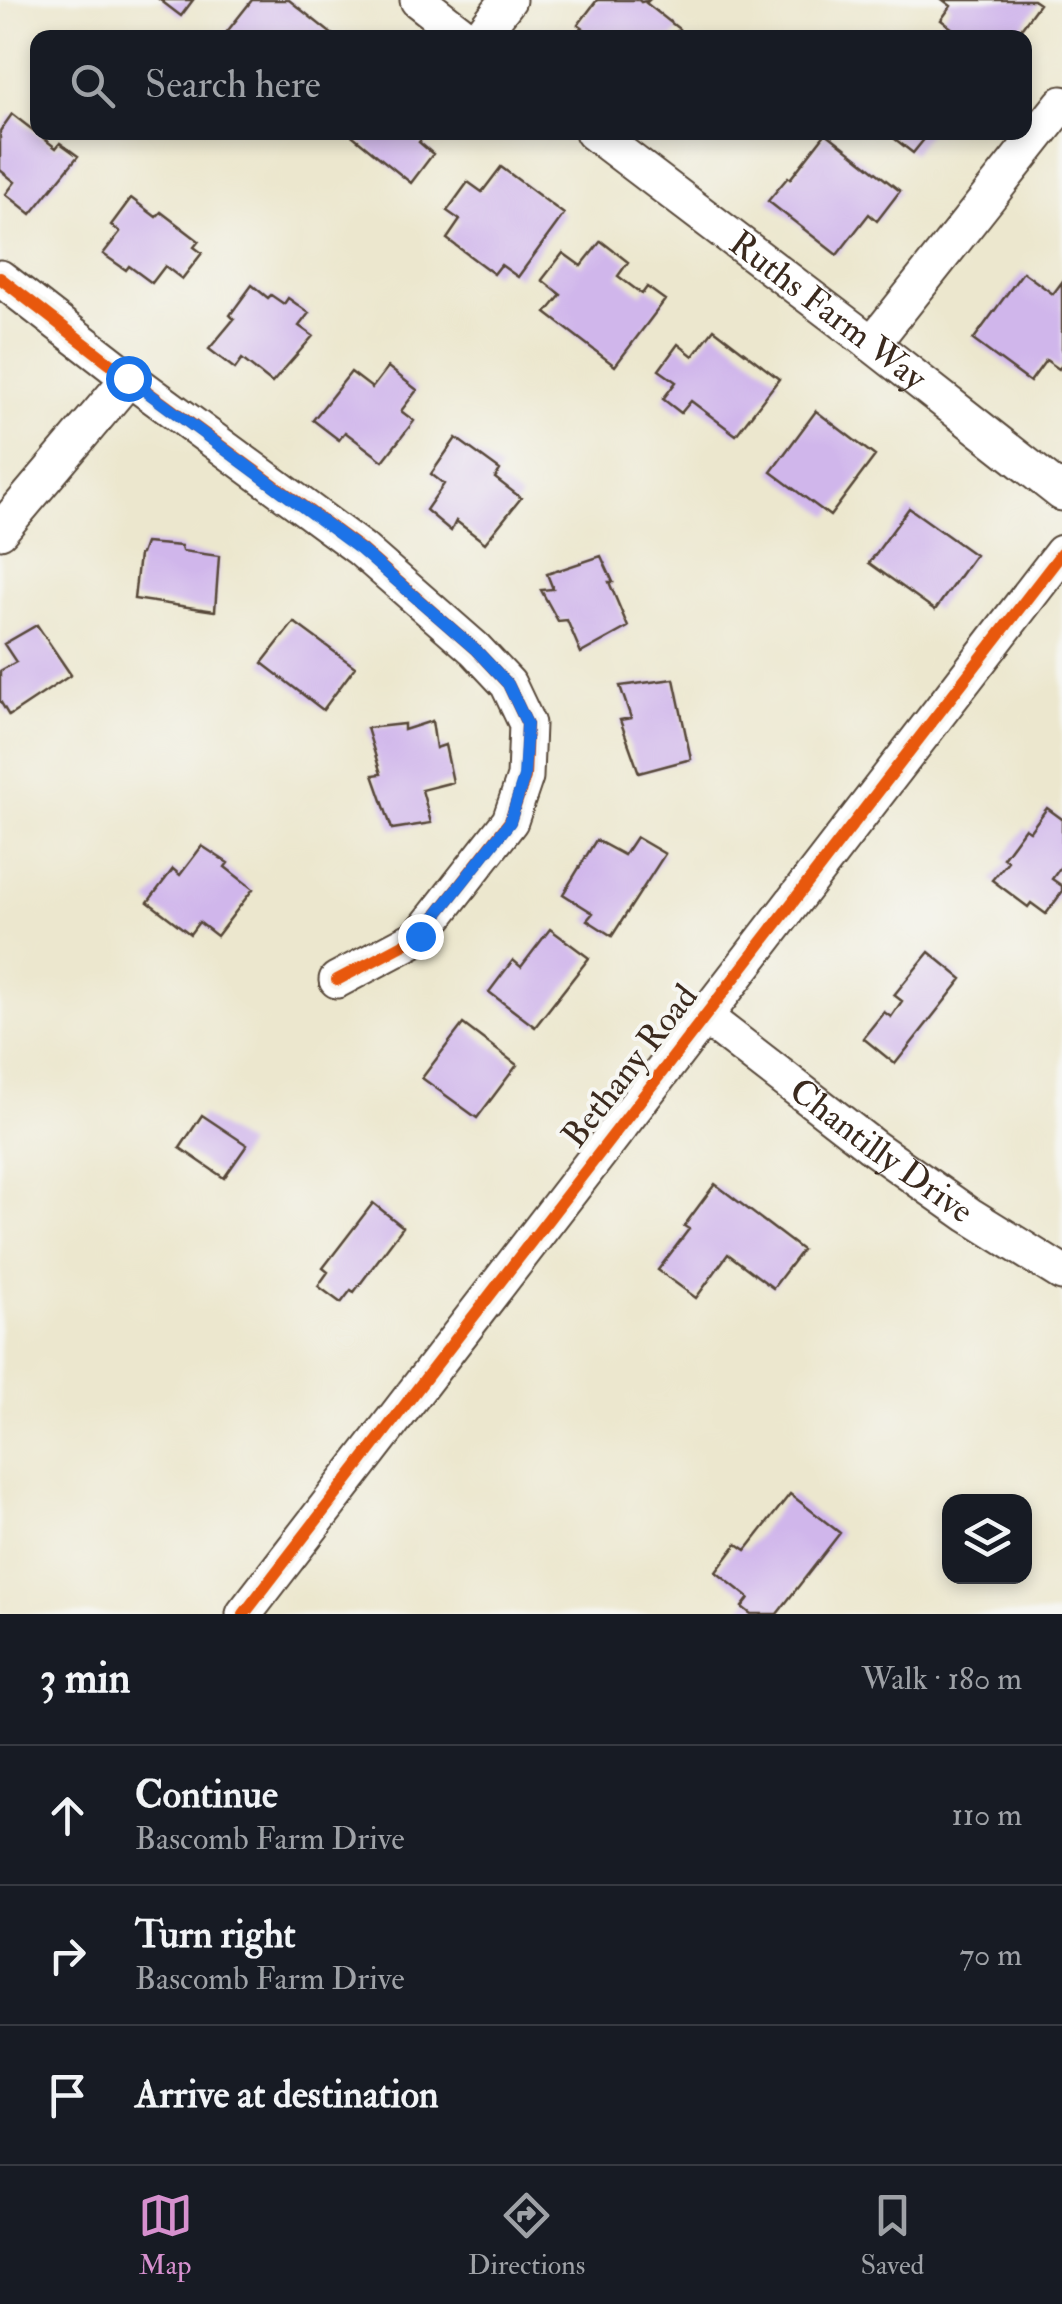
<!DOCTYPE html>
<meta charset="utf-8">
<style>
body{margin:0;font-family:"IM FELL Double Pica",serif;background:#20242c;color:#f1f3f6}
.controls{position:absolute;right:30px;bottom:30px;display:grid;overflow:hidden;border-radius:20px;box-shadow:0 5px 15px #0003}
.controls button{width:90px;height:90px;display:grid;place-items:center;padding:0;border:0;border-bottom:2px solid #363941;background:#171b24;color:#f1f3f6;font:50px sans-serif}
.stop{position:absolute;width:30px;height:30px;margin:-22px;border:8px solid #1a73e8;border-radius:50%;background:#fff}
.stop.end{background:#1a73e8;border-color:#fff;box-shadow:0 2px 10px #0008}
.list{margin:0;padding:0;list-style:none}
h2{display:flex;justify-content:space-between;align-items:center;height:130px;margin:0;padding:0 40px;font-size:42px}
h2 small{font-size:32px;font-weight:400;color:#9ea1a6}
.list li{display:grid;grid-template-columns:65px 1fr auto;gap:30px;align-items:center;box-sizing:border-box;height:140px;padding:0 40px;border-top:2px solid #363941}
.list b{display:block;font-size:38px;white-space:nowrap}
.list p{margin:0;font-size:32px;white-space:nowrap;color:#9ea1a6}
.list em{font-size:32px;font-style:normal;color:#9ea1a6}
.icon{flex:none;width:55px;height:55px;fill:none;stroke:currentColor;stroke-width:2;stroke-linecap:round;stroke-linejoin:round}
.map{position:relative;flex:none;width:1062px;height:1614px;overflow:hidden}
.search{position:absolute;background:#171b24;box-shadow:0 5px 15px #0003;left:30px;right:30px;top:30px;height:110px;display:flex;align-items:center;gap:25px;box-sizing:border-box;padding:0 35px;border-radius:20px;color:#9ea1a6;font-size:38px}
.sheet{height:550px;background:#171b24}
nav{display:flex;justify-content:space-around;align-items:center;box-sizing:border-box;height:140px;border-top:2px solid #363941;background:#171b24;font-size:28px;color:#9ea1a6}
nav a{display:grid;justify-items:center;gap:5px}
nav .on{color:#d690ce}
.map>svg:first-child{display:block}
.building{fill:#d0b6eb}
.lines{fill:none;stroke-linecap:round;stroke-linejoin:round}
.street-casing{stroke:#564638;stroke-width:39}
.street{stroke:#fff;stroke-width:35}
.cycleway-casing{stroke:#f6f6f2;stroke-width:19}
.cycleway{stroke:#e8590c;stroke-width:12}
.route{stroke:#1a73e8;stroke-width:12}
.labels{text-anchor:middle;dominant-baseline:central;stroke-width:8;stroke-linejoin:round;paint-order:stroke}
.street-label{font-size:35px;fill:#3b2a1e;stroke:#f6f6f2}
</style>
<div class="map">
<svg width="1062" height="1614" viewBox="0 0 1062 1614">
<rect width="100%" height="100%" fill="#f6f6f2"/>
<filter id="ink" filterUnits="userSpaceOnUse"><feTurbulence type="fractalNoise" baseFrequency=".01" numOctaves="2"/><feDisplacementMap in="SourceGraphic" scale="20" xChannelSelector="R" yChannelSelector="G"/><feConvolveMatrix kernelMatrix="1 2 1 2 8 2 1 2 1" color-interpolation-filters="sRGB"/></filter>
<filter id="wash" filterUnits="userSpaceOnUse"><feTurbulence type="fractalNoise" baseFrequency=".0048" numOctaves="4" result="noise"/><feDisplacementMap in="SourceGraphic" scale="40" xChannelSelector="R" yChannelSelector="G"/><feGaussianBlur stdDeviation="2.25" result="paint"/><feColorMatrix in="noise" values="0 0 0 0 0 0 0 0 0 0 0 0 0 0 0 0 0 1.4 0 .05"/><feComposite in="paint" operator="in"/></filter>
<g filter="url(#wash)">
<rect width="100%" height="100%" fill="#ece7ce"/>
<g id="blocks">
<!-- building -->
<path class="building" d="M160,0H193L181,16Z
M252,0H289L333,35L331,38H222Z
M597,0H639L641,2L649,0L646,3L679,29L672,38H577L584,29L578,25Z
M943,0H1033L1039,4L1014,38H965L941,20L951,6Z
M12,114L56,148L60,143L78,156L31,214L6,194L15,182L0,170V131Z
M348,132H427L419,142L433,154L411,183Z
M886,132H930L913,153Z
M826,133L900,191L877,221L869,214L837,255L768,201L788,177L790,179Z
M501,167L564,214L518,277L501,265L494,274L447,239L460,220L447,211L468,182L482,192Z
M131,198L156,217L161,212L199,241L194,247L202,253L182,279L165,266L152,283L129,266L126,270L103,254L120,232L111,225Z
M601,241L628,262L618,276L642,294L647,287L665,300L615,366L546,313L561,295L542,280L563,253L581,266Z
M1023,272L1053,294L1062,282V365L1059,369L1046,360L1030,382L973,340Z
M252,285L268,298L271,295L284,304L288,298L309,313L299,326L313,336L272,383L242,359L235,369L209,349L234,319L230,315Z
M714,329L779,379L736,435L691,401L681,413L663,399L676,382L659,370L678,344L693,356Z
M388,367L417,390L401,411L414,421L383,461L345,432L339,440L313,420L351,372L372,388Z
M816,411L875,456L830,516L771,472Z
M456,438L500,470L495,478L521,498L485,543L456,521L451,531L426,510L444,484L431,474Z
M909,508L975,555L935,610L869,563Z
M145,543L181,546L182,551L219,556L215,611L134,599L139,555L141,554Z
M601,556L613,582H609L628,627L581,653L567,620L558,621L541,590L553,589L547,574Z
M294,622L355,667L323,710L262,663Z
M37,625L71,675L9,716L0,701V671L16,662L4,644Z
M674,679L691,759L639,773L620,720L631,718L620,686Z
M432,721L436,748L445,745L453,782L422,790L431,823L392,829L373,775L381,774L367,728L404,724V730Z
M1047,808L1062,819V865L1052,879L1062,886V892L1046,914L1031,903L1028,907L992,880L1008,861L1003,858L1025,828L1030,831Z
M636,837L665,854L612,936L587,920L593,913L563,894L596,840L624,855Z
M202,846L228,863L225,867L253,889L217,936L199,922L190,934L148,902L173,869L180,875Z
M550,929L589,958L535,1027L489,992L513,960L521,967Z
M929,952L962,979L895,1064L863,1038L884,1012L891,1017L902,1001L894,995Z
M463,1024L517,1065L477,1118L422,1078Z
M202,1115L247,1145L224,1178L180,1148Z
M715,1184L802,1250L773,1288L728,1254L696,1298L658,1270L689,1229L684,1226Z
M373,1203L403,1227L354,1292L351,1290L341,1303L318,1286L328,1272L323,1268Z
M790,1494L840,1533L777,1614H751L742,1607L749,1598L716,1572L737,1544L746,1550Z"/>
</g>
</g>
<g filter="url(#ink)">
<use href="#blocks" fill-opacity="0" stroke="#564638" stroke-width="2.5"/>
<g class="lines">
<!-- street casing -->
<g class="street-casing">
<g id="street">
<path d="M418,0L467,38"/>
<path d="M479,38L508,0"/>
<path id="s1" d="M593,132L872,344L1062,493"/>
<path d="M0,278L129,378L361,549L475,649L508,684L527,724L525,777L510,821L420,936L337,980"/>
<path d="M872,344L1062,104"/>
<path d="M0,531L129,378"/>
<path id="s2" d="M706,1018L874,1148L969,1215L1062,1273"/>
<path d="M244,1614L1062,553"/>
</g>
</g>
<!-- street -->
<use href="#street" class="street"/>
<!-- cycleway casing -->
<g class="cycleway-casing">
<path id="cycleway" d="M0,278L129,378L361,549L475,649L508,684L527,724L525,777L510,821L420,936L337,980
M244,1614L1062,553"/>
</g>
<!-- cycleway -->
<use href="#cycleway" class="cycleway"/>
</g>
</g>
<g class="lines" filter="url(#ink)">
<!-- route -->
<path class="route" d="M128,378L361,550L475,649L508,684L527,724L524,777L510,822L420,936"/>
</g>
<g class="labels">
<!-- street labels -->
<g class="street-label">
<text stroke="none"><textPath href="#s1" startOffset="295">Ruths Farm Way</textPath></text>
<text transform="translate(630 1066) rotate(-52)">Bethany Road</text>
<text stroke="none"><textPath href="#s2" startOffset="220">Chantilly Drive</textPath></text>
</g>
</g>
</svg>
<div class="controls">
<button><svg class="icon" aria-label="layers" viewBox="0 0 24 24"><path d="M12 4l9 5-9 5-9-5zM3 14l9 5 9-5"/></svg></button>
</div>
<div class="stop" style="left:128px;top:378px"></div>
<div class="stop end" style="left:420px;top:936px"></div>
<div class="search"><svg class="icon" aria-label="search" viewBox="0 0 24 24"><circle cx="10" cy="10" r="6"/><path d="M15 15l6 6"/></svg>Search here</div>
</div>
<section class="sheet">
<h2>3 min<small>Walk · 180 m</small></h2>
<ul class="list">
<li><svg class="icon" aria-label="ahead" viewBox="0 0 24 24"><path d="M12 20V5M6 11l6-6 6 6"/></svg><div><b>Continue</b><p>Bascomb Farm Drive</p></div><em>110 m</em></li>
<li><svg class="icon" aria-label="right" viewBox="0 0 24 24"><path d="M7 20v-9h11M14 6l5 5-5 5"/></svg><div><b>Turn right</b><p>Bascomb Farm Drive</p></div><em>70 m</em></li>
<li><svg class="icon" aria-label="arrive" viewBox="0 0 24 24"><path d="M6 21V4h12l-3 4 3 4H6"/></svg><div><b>Arrive at destination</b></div></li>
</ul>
</section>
<nav>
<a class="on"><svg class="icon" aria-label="map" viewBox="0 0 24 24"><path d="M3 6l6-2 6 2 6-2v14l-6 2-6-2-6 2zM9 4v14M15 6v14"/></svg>Map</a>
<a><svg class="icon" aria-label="directions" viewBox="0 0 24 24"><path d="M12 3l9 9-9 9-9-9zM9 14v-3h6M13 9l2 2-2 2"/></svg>Directions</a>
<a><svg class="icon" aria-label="saved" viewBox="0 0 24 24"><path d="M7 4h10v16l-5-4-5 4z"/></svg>Saved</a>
</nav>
